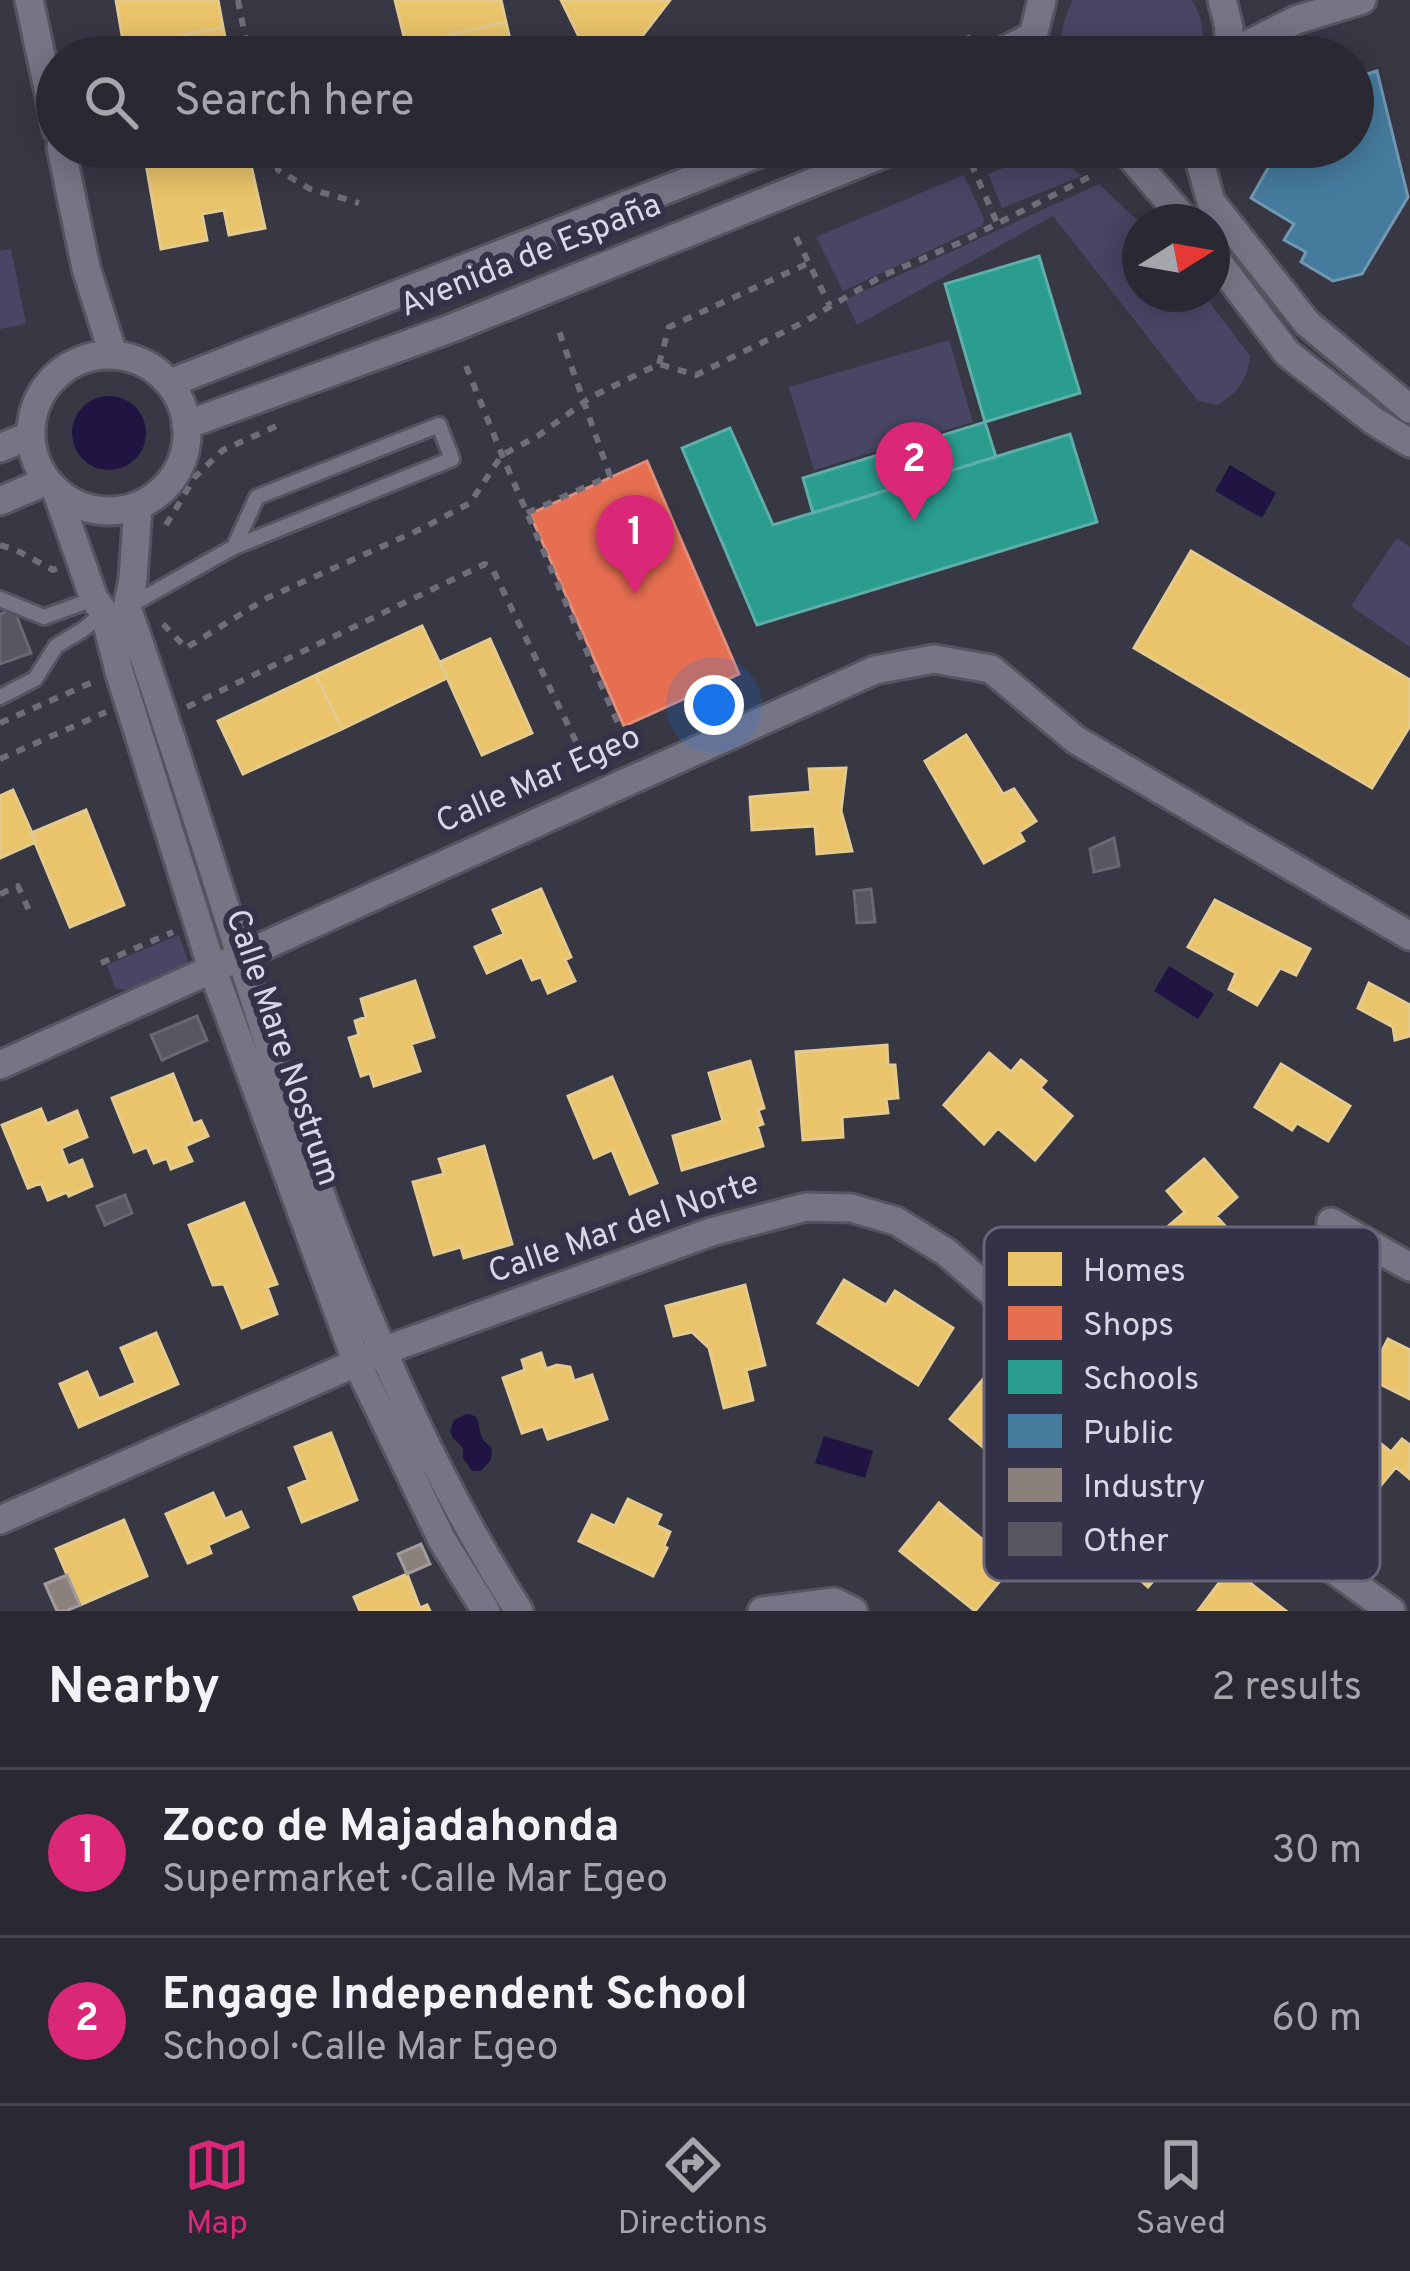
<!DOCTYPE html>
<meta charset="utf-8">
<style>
body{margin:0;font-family:Overpass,sans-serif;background:#36353f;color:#f1f3f6}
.compass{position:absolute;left:1122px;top:204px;width:108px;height:108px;border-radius:50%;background:#2a2933;box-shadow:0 6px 30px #0003;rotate:79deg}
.you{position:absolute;left:714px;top:705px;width:42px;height:42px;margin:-30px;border:9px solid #fff;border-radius:50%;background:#1a73e8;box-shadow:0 0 0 18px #1a73e833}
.badge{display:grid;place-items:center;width:78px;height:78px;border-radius:50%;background:#db2777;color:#fff;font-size:39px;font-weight:700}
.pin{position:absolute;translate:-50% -99px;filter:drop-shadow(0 3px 6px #0008)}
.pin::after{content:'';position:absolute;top:63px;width:42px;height:36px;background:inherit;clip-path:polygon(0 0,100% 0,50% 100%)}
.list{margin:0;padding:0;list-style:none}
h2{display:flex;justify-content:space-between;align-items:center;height:156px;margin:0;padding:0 48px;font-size:51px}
h2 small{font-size:39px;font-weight:400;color:#a5a6ac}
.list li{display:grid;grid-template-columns:78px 1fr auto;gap:36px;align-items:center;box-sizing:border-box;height:168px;padding:0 48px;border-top:3px solid #46454e}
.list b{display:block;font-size:45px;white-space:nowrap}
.list p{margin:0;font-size:39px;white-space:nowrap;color:#a5a6ac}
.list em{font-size:39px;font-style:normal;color:#a5a6ac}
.icon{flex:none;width:66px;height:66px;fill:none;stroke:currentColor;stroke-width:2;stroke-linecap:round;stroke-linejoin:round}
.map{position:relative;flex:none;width:1410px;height:1611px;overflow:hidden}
.search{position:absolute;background:#2a2933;box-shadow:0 6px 30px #0003;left:36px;right:36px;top:36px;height:132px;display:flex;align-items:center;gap:30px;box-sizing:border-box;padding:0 42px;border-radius:66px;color:#a5a6ac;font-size:45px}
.sheet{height:492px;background:#2a2933}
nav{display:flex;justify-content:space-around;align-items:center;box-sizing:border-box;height:168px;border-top:3px solid #46454e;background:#2a2933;font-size:33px;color:#a5a6ac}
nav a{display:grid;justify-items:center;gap:6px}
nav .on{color:#db2777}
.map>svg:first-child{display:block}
.green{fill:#484664}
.water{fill:#1f1442}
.homes{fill:#e9c46a;stroke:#e4ca8f;stroke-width:3}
.shops{fill:#e76f51;stroke:#e28e7d;stroke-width:3}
.schools{fill:#2a9d8f;stroke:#5eaea9;stroke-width:3}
.public{fill:#457b9d;stroke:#7197b3;stroke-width:3}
.industry{fill:#8a817c;stroke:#a19b9c;stroke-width:3}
.building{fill:#575661;stroke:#686772;stroke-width:3}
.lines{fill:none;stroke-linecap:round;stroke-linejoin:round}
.service-casing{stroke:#555560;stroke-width:20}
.minor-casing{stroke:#555560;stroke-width:33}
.path{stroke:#6e6d79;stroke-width:6;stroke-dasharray:9 9;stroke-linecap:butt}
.service{stroke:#767585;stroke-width:14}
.minor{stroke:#767585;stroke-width:27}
.labels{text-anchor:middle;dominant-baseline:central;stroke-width:12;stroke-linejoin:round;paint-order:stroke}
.street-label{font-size:33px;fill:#d7d7e5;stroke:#343249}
.key{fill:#343249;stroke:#656478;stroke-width:3}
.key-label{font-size:33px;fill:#d7d7e5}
</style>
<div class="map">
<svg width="1410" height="1611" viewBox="0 0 1410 1611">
<rect width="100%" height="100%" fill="#383744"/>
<!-- green -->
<path class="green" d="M1073,0H1191C1203,16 1205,37 1202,57H1063C1059,36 1063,19 1073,0Z
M1036,155L1073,169L1082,176L1002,208L988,174Z
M964,175L984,219L982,226L843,291L816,237Z
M1099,184L1140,223V294H1203L1250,356C1247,381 1239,391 1218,405L1198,401L1053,216L857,325L845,300Z
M11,249L26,324L0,329V251Z
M949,340L973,422L814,470L789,387Z
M1397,538L1410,547V647L1351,606Z
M179,935L190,967L133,991L115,988L107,965Z"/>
<!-- water -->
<path class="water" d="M72 433a37 37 0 1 1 74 0a37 37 0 1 1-74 0Z
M1230,465L1276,493L1262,518L1215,491Z
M1169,966L1214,994L1198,1019L1154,991Z
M466,1414C484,1415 476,1428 483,1439C485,1443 489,1445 492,1449L491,1460L481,1471H472L463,1458V1448L453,1438L450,1431L454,1420Z
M824,1436L873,1451L865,1478L815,1463Z"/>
<!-- homes -->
<path class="homes" d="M116,0H218L223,27L124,47Z
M395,0H501L506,22L406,45Z
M561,0H670L630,52L583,45Z
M506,22L514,57H409L406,45Z
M223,27L229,57H126L124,47Z
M143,147H247L265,228L229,235L224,210L202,214L207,240L161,249Z
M1191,551L1410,680V726L1372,788L1134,648Z
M422,626L447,678L342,729L316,675Z
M490,639L532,733L482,755L440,662Z
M316,675L342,729L243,774L218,721Z
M966,735L1003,794L1014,789L1036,821L1019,832L1024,841L984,863L925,761Z
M846,768L841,811L852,851L817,854L815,826L752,830L750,797L811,792L809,769Z
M13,790L36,842L0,858V796Z
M86,810L124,905L70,927L31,833Z
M541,889L571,957L565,960L575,981L548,993L541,977L532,980L522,957L487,973L475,947L504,934L493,910Z
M1215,900L1310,949L1296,975L1280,968L1257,1005L1229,989L1236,973L1188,947Z
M415,981L434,1037L411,1044L420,1071L374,1086L370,1073L361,1076L349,1038L359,1035L355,1021L366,1017L361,999Z
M1369,983L1410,1005V1036L1395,1040L1393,1027L1358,1008Z
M887,1045L888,1065H895L898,1098L886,1099L888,1113L842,1117L843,1137L803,1140L796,1052Z
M989,1053L1011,1072L1021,1060L1046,1081L1040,1088L1072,1116L1035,1160L998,1128L984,1144L944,1105Z
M750,1061L764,1108L758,1110L763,1124L757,1126L763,1146L682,1170L673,1136L723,1121L709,1073Z
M1281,1064L1350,1106L1328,1141L1297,1123L1292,1130L1255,1107Z
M173,1074L193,1124L201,1121L208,1136L185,1146L192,1161L171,1169L167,1158L154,1163L147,1147L134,1152L112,1098Z
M612,1077L657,1183L630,1194L612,1150L594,1158L568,1096Z
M41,1109L47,1124L77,1111L87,1137L61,1148L68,1166L82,1160L92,1186L69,1196L67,1192L48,1200L41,1183L28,1188L2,1125Z
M484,1146L512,1244L464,1258L461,1247L434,1255L413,1182L444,1174L439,1159Z
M1204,1159L1237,1197L1216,1216L1236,1238L1199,1270L1164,1230L1185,1212L1167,1191Z
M244,1203L277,1284L267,1287L277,1314L242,1328L224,1284L213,1285L189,1225Z
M844,1280L886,1305L895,1291L953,1328L918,1385L818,1323Z
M745,1285L765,1365L746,1370L753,1400L724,1408L709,1348L692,1332L674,1336L666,1306Z
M156,1333L178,1384L79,1427L60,1384L87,1372L99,1399L136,1383L121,1348Z
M1388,1339L1410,1350V1399L1368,1378Z
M541,1353L546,1369L557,1365L570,1367L574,1381L592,1375L607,1419L548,1439L543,1426L522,1433L503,1378L525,1370L522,1360Z
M985,1377L1022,1409L1028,1401L1059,1427L1017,1476L950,1419Z
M331,1433L357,1500L302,1522L289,1488L308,1480L295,1447Z
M1327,1434L1356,1459L1374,1438L1391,1452L1402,1439L1410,1445V1479L1396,1467L1362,1508L1305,1461Z
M213,1493L225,1519L241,1512L248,1527L208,1545L211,1553L188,1563L166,1514Z
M628,1499L661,1515L656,1525L670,1532L664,1546L667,1548L653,1576L579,1541L592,1515L615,1526Z
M939,1503L1013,1565L975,1611L900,1551Z
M1160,1512L1176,1526L1171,1532L1186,1544L1148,1587L1104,1548L1131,1519L1140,1527L1146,1520L1150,1523Z
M124,1520L147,1576L80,1605L56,1549Z
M1231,1567L1255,1587L1286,1611H1198Z
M407,1574L420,1608L427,1605L430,1611H360L354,1597Z"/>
<!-- shops -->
<path class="shops" d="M647,461L739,674L624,726L530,514Z"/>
<!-- schools -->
<path class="schools" d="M1039,256L1080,393L985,422L945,284Z
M985,422L996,457L813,513L803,478Z
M730,428L773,525L1070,434L1097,522L757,625L682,448Z"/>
<!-- public -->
<path class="public" d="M1377,71L1408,197L1362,274L1333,281L1301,262L1306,252L1284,240L1294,224L1251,198L1280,147H1353V78Z"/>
<!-- industry -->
<path class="industry" d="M421,1544L430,1564L407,1574L398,1554Z
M67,1575L80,1605L66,1611H57L45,1584Z"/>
<!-- building -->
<path class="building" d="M14,609L31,653L0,664V614Z
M1114,838L1119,866L1094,872L1090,849Z
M871,889L875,922L857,923L854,891Z
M197,1016L207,1040L162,1060L151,1035Z
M125,1195L132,1213L105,1225L97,1206Z"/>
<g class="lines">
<!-- service casing -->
<g class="service-casing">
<path id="service" d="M0,599L44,617L94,599
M131,605L234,547L452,459L439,425L257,497L234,547
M0,697L35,679L56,646L84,629L104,612"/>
</g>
<!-- minor casing -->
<g class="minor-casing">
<path id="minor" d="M29,0L57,130
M1222,0L1229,27L1228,57
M1229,54L1296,20L1362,0
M991,57L1033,36
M1035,57L1033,36L1042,0
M61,147L86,268L113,354
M1122,147L1187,222
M1196,147L1211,202L1307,323L1410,409
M1212,254L1287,353L1374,421L1410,443
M31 433a78 78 0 1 1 156 0a78 78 0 1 1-156 0Z
M170,383L775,147
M186,425L452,328L900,147
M0,448L31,435
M56,490L94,599L104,612L119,671L212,968L357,1363L442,1540L486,1611
M0,501L47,481
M138,506L133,579L127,608C247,945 324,1306 519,1611
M0,1065L875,670L934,659L991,669L1076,740L1410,936
M1331,1222L1410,1267
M0,1520L383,1351L711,1232L806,1207L851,1208L896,1221L946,1252L1199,1473L1391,1611
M762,1611L834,1602L853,1611"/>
</g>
<!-- path -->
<path class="path" d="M238,0L249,57
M941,57L939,52L971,37
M272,147L278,170L310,189L359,203
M964,147L997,223
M1077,147L1095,156
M796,237L830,306
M659,364L669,327L809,263
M466,366L502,455L622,733
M527,513L610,476L559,331
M166,525L195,477L223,450L279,425V420
M0,545L16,550L53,570L58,568
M163,624L186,648L267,598L421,529L470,503L502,455L538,436L591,397L659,364L696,375L804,322L882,276L959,243L1095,174
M187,707L485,564L493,570L581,752
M0,723L95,681
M0,759L106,712
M0,894L18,886L32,917
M101,963L173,932"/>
<!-- service -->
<use href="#service" class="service"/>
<!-- minor -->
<use href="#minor" class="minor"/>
</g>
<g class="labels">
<!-- street labels -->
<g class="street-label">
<text transform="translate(531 257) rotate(-22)">Avenida de España</text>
<text transform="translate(539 781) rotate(-24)">Calle Mar Egeo</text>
<text transform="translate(281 1048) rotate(71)">Calle Mare Nostrum</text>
<text transform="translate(624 1229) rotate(-19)">Calle Mar del Norte</text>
</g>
</g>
<!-- legend -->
<rect x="984" y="1227" width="396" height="354" rx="18" class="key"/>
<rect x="1008" y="1252" width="54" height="34" fill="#e9c46a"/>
<rect x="1008" y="1306" width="54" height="34" fill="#e76f51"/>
<rect x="1008" y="1360" width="54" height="34" fill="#2a9d8f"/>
<rect x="1008" y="1414" width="54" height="34" fill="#457b9d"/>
<rect x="1008" y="1468" width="54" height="34" fill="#8a817c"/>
<rect x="1008" y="1522" width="54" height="34" fill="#575661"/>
<g class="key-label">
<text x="1083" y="1281">Homes</text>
<text x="1083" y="1335">Shops</text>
<text x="1083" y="1389">Schools</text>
<text x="1083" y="1443">Public</text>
<text x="1083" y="1497">Industry</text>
<text x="1083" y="1551">Other</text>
</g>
</svg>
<svg class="compass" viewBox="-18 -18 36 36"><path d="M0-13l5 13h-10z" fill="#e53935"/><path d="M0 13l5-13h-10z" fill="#a5a6ac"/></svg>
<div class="you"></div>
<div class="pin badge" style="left:635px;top:594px">1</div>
<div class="pin badge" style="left:914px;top:521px">2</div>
<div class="search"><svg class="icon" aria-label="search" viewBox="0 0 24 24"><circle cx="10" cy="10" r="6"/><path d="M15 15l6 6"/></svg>Search here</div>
</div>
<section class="sheet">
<h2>Nearby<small>2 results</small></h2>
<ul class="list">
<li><span class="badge">1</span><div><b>Zoco de Majadahonda</b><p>Supermarket · Calle Mar Egeo</p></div><em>30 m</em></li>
<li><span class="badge">2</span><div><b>Engage Independent School</b><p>School · Calle Mar Egeo</p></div><em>60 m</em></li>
</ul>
</section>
<nav>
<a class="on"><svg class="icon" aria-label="map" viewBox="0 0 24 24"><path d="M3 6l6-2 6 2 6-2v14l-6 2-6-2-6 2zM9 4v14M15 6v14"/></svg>Map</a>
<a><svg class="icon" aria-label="directions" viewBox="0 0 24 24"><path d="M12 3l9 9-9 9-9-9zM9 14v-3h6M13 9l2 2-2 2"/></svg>Directions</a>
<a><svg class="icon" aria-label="saved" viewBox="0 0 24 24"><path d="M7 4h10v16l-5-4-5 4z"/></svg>Saved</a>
</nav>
